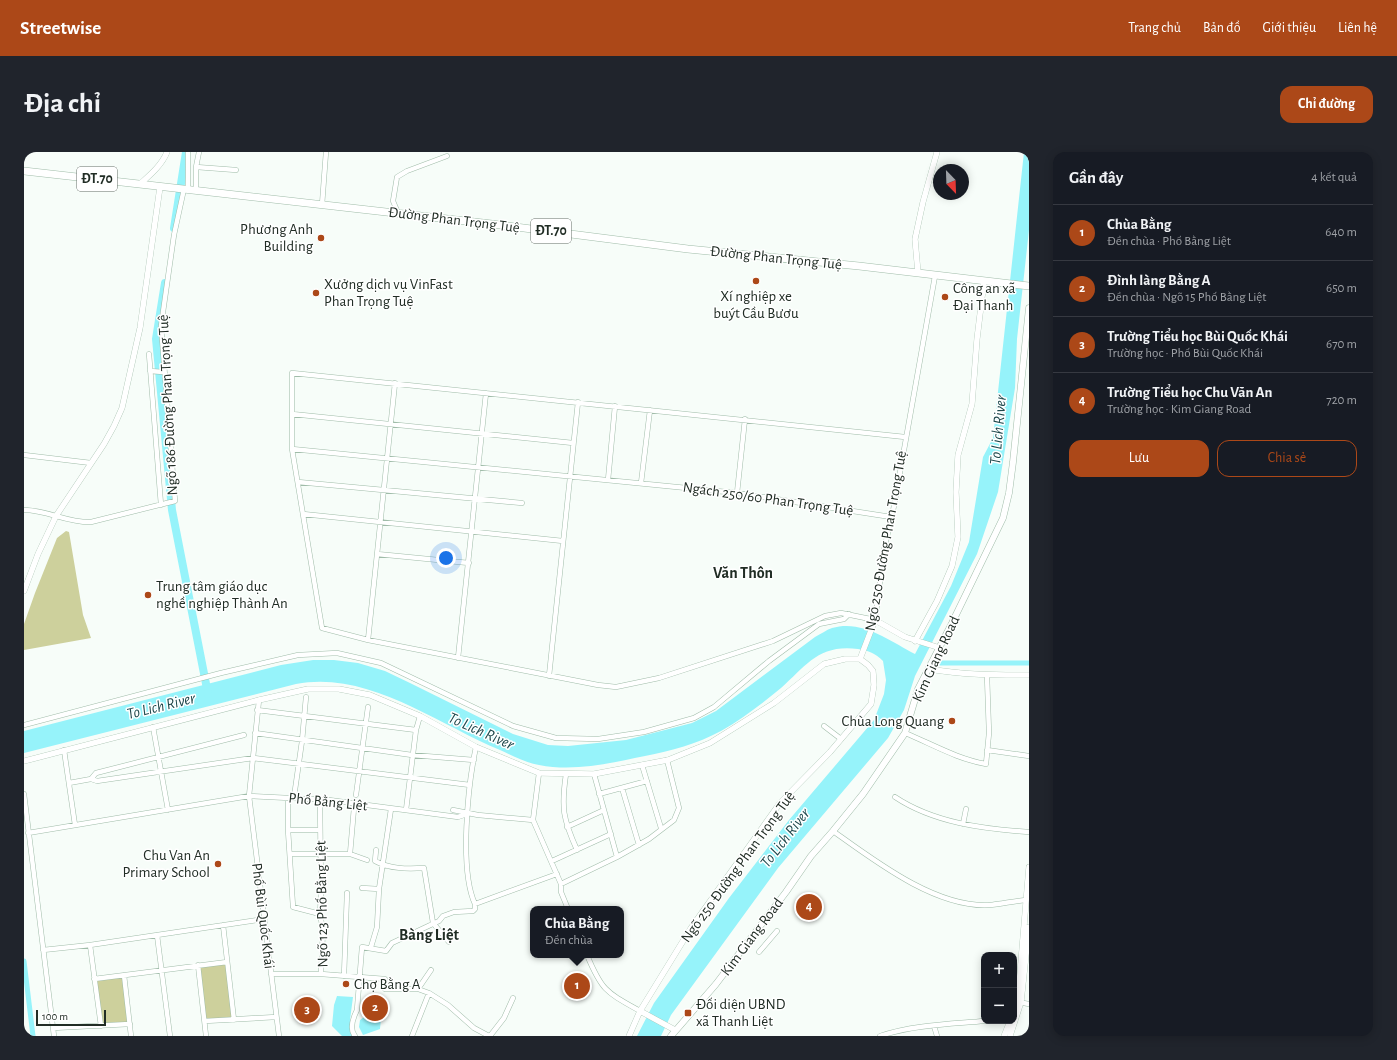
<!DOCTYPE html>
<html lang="vi">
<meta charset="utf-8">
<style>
body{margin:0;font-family:"Alegreya Sans",sans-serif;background:#20242c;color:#f1f3f6}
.controls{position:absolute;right:12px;bottom:12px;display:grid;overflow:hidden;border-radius:8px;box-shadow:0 2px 10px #0003}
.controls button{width:36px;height:36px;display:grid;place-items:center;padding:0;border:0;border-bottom:1px solid #363941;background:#171b24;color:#f1f3f6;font:20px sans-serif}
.compass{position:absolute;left:909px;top:12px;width:36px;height:36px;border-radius:50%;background:#171b24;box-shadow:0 2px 10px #0003;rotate:157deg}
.scale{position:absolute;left:12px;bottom:10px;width:70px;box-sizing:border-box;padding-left:4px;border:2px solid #212d25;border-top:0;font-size:11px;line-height:14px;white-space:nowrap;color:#212d25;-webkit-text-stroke:3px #fff;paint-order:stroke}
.you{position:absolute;left:422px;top:406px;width:14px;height:14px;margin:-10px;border:3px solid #fff;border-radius:50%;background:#1a73e8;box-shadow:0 0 0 6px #1a73e833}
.badge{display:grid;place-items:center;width:26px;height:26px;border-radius:50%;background:#ac4818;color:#fff;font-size:13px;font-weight:700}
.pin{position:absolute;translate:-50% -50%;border:2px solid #fff;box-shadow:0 1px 4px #0006}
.popup{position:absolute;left:506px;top:754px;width:94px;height:52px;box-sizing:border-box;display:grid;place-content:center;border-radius:8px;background:#171b24;filter:drop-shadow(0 1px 3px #0005);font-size:13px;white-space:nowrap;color:#9ea1a6}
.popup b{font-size:15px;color:#f1f3f6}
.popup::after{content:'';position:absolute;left:50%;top:100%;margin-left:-8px;border:8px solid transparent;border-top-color:#171b24}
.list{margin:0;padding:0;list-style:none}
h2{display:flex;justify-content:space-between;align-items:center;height:52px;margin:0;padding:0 16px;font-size:17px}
h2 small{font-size:13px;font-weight:400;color:#9ea1a6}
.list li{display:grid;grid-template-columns:26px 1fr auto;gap:12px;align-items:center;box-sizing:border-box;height:56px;padding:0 16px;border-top:1px solid #363941}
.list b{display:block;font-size:15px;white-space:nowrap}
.list p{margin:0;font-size:13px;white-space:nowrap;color:#9ea1a6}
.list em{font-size:13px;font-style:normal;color:#9ea1a6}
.actions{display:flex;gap:8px;padding:12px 16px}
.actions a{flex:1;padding:9px 0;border:1px solid #ac4818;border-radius:12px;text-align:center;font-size:14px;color:#ac4818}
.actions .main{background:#ac4818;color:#fff}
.map{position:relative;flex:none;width:1005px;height:884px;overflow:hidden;border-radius:12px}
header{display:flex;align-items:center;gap:24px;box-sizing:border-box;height:56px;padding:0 20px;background:#ac4818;color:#fff}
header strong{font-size:19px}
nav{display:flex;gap:22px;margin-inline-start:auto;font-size:14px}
.intro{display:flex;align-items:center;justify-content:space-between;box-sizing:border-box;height:96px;padding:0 24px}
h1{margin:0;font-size:28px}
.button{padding:10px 18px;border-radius:12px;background:#ac4818;color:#fff;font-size:14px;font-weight:700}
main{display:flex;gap:24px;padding:0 24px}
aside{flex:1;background:#171b24;border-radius:12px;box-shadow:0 2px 10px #0003}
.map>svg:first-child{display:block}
.green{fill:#cdd09c}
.water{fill:#96f3fa}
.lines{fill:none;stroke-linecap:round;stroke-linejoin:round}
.canal{stroke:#96f3fa;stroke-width:5}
.river{stroke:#96f3fa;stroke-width:8}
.minor-casing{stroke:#a0bca9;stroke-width:5.5}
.tertiary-casing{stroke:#a0bca9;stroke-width:6}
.secondary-casing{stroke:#a0bca9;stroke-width:7}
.primary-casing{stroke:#a0bca9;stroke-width:8}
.minor{stroke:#fff;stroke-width:4.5}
.tertiary{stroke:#fff;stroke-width:5.5}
.secondary{stroke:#fff;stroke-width:6}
.primary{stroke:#fff;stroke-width:7}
.poi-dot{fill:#ac4818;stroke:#fff;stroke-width:1.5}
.labels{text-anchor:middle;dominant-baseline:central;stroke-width:3;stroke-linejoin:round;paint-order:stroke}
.shield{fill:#fff;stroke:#646c66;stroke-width:1}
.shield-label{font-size:14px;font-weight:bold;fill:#212d25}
.street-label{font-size:15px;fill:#212d25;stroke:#fff}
.poi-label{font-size:15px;fill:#212d25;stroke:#fff;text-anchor:start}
.water-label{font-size:16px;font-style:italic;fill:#1e484c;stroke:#fff}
.neighbourhood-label{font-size:16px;font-weight:bold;fill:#212d25;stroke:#fff}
</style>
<header>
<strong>Streetwise</strong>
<nav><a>Trang chủ</a><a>Bản đồ</a><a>Giới thiệu</a><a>Liên hệ</a></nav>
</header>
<div class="intro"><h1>Địa chỉ</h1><a class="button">Chỉ đường</a></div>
<main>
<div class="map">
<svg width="1005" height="884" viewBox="0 0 1005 884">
<rect width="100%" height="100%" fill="#f7fdf9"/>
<!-- green -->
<path class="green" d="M42,379L45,380L59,463L67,486L0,498V472L11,441L33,386Z
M203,810L210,868L181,869L174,813Z
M100,823L106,872L77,874L70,827Z"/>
<!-- water -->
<path class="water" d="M1000,0H1005V78L993,187L991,236L974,340L953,402L891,524L880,558L864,586L754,716L647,863L637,884H613L630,851L705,746L765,668L850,568L860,542L862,528L859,509C851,501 845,499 834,497C795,492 783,513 757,536C739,551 718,567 697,579C673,592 647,599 621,604C586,611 551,620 515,613C502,611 489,604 476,598C413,572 344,518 272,532L0,601V579L257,513L289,508H310L334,511L361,519L386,531L489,582L524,593L544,594L602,588L668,571L692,559L791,485C797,482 802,478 808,476C838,467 866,489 891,502L927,434L945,390L959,305L969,286Z
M313,844L329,845L326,868L328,884H318L308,874L310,853Z
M352,864L357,866L356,877L339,883L335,875L336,868L340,865Z"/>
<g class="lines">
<!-- canal -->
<path class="canal" d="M916,511H1005
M0,809L9,884"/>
<!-- river -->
<path class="river" d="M150,76L162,0
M141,131L132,187L148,358L184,542"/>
<!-- minor casing -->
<g class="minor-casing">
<path id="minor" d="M172,15L212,18
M164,38V0
M172,39V15L175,0
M298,53L302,0
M374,61L369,49L373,25L383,19L423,4
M125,202L137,353
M126,219L139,220
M268,262L549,291
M881,285L268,221V297L298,476L344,488L574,533L592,535L635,526L749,489L801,464L817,461L851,468L860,398L870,354L911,124
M268,297L713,341L867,365
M0,303L67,311
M584,328L591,254
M274,330L498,351
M617,331L626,258
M713,341L721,267
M0,358C23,358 44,371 67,370L151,349L137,174L150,83L160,37
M279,362L539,389
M353,402L445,411
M344,488L371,231
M434,506L462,241
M525,524L554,250
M235,548L225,644L255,884
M233,558L392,578
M0,573L197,521L274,503L313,501L357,511L489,574L532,586L574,587L620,580L670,566L690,555L745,509L795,472L820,467L825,462
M800,574L817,587
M129,575L144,658
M231,581L388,603L450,608
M881,581C908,592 933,607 962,612L965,581L963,524
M452,595C444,632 435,718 451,752L533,722
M40,598L51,673
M963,598L1005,604
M618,613L637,676
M542,622C537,656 539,667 553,698
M570,622L593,705
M67,627L72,621L220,583
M45,631L67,627L73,629L229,606L446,633
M598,636L615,693
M0,642L30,884
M575,642L623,629
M332,643L344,555
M270,645L278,589L282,545
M871,645C910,671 960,677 1005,680
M264,646V678L269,755L296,762
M296,647L297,740L296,762L299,778L297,822
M382,658L392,578L396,564
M429,658L454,663L509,668L537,732V740L544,757
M509,668L515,621
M939,672L942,657
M543,675L580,658
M264,678H296
M809,679C851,709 912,756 965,753C977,752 990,749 1002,748
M4,681L225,644L305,648L434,665L443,662
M352,698L351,709C366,717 383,717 400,716L409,771
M266,702H326L343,708
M326,702L330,656L334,652
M528,709L587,682
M537,732L593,705L625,687L650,668L655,656L643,608
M338,736L355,737
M409,771L425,790
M199,773L210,868
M133,783L146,884
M66,793L77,874
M347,795L353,775L355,737L367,657
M19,798L66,793L240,767
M735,800L753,779
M563,803C578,839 582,840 616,859
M174,813L182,884
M247,822H297L361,827V837H394L405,841L424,853L450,876L465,884
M100,823L107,884
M320,824L323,741
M70,827L203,810
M394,837L407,818
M994,850L1005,852
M181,869L252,865
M910,874L913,884
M29,876L106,872
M331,884C325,877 329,866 333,858L338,795L362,799L368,791L415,769L419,764L430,760L449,759L451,757V752
M388,884L405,841
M466,884L480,866L489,846
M856,884C888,873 926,872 960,869"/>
</g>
<!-- tertiary casing -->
<g class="tertiary-casing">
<path id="tertiary" d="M116,32C126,23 138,13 143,0
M894,121L891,87L899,50L913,0
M0,439L14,402L32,364L80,292L90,274L98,256L116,176L136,35
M891,489L913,449L928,414L934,385L932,340L934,303L948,252L953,187L960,129
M836,507L851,468L881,485L916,496
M905,517C939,523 971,523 1005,523
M0,609L235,548L284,537H315L346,543L396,564L452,595L515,621L570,622L644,608L686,591L750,551L800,512L821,507H836
M990,857L994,845L1005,715
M616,859L651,878
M605,884L616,859L667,776L756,651L806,600L847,552L850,533L849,519L844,513L836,507
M980,884L986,869
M986,884L997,850L1005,775"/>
</g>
<!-- secondary casing -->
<g class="secondary-casing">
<path id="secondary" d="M647,884L692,832L762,740L787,704L809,679L839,642L881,581L894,537L928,471L979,366L985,341L989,310L1005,156"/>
</g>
<!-- primary casing -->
<g class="primary-casing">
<path id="primary" d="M0,19L468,72L664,97L835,114L1005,134"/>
</g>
<!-- minor -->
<use href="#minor" class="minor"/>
<!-- tertiary -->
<use href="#tertiary" class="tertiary"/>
<!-- secondary -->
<use href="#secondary" class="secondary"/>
<!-- primary -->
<use href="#primary" class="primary"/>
</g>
<!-- markers -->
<g class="poi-dot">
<circle cx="297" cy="86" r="4"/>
<circle cx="732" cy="129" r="4"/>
<circle cx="292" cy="141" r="4"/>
<circle cx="921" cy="145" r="4"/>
<circle cx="124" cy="443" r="4"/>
<circle cx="928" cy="569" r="4"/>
<circle cx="194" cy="712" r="4"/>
<circle cx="322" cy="832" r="4"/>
<rect x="660" y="857" width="8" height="8" rx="2"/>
</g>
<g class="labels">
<!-- shield labels -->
<g class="shield">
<rect x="53" y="15" width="40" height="24" rx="3"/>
<rect x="507" y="67" width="40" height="24" rx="3"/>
</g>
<g class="shield-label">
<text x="73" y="27">ĐT.70</text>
<text x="527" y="79">ĐT.70</text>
</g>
<!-- street labels -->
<g class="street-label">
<text transform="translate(430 68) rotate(7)">Đường Phan Trọng Tuệ</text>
<text transform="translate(752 106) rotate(6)">Đường Phan Trọng Tuệ</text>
<text transform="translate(144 253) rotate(-93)">Ngõ 186 Đường Phan Trọng Tuệ</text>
<text transform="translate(744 347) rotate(8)">Ngách 250/60 Phan Trọng Tuệ</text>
<text transform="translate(862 389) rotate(-80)">Ngõ 250 Đường Phan Trọng Tuệ</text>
<text transform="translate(912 507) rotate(-65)">Kim Giang Road</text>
<text transform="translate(304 650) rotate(6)">Phố Bằng Liệt</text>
<text transform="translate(714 715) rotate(-54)">Ngõ 250 Đường Phan Trọng Tuệ</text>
<text transform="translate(298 752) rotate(-91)">Ngõ 123 Phố Bằng Liệt</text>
<text transform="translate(239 764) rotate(83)">Phố Bùi Quốc Khái</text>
<text transform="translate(728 785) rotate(-53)">Kim Giang Road</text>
</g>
<!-- poi labels -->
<g class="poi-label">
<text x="289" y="77" text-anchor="end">Phương Anh<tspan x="289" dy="17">Building</tspan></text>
<text x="300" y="132">Xưởng dịch vụ VinFast<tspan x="300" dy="17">Phan Trọng Tuệ</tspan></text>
<text x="929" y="136">Công an xã<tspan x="929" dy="17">Đại Thanh</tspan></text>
<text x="732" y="144" text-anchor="middle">Xí nghiệp xe<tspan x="732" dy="17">buýt Cầu Bươu</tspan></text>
<text x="132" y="434">Trung tâm giáo dục<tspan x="132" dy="17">nghề nghiệp Thành An</tspan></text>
<text x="920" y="569" text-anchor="end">Chùa Long Quang</text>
<text x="186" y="703" text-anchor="end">Chu Van An<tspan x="186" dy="17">Primary School</tspan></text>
<text x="330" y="832">Chợ Bằng A</text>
<text x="672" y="852">Đối diện UBND<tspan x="672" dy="17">xã Thanh Liệt</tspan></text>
</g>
<!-- water labels -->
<g class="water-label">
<text transform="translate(974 278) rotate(-85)">To Lich River</text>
<text transform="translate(137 554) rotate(-14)">To Lich River</text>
<text transform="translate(457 579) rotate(24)">To Lich River</text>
<text transform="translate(761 686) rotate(-52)">To Lich River</text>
</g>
<!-- neighbourhood labels -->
<g class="neighbourhood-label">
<text x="719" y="421">Văn Thôn</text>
<text x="405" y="783">Bàng Liệt</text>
</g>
</g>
</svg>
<div class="controls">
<button>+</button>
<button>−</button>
</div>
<svg class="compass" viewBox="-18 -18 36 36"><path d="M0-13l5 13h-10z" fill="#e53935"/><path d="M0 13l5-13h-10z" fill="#9ea1a6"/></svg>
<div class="scale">100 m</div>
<div class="you"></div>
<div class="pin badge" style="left:553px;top:834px">1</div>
<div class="popup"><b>Chùa Bằng</b>Đền chùa</div>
<div class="pin badge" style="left:351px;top:856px">2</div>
<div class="pin badge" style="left:283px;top:858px">3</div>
<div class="pin badge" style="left:785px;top:755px">4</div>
</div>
<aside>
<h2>Gần đây<small>4 kết quả</small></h2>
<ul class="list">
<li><span class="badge">1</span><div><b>Chùa Bằng</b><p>Đền chùa · Phố Bằng Liệt</p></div><em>640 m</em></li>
<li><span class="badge">2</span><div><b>Đình làng Bằng A</b><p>Đền chùa · Ngõ 15 Phố Bằng Liệt</p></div><em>650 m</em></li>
<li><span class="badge">3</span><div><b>Trường Tiểu học Bùi Quốc Khái</b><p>Trường học · Phố Bùi Quốc Khái</p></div><em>670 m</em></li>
<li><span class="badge">4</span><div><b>Trường Tiểu học Chu Văn An</b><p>Trường học · Kim Giang Road</p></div><em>720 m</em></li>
</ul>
<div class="actions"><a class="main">Lưu</a><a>Chia sẻ</a></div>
</aside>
</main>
